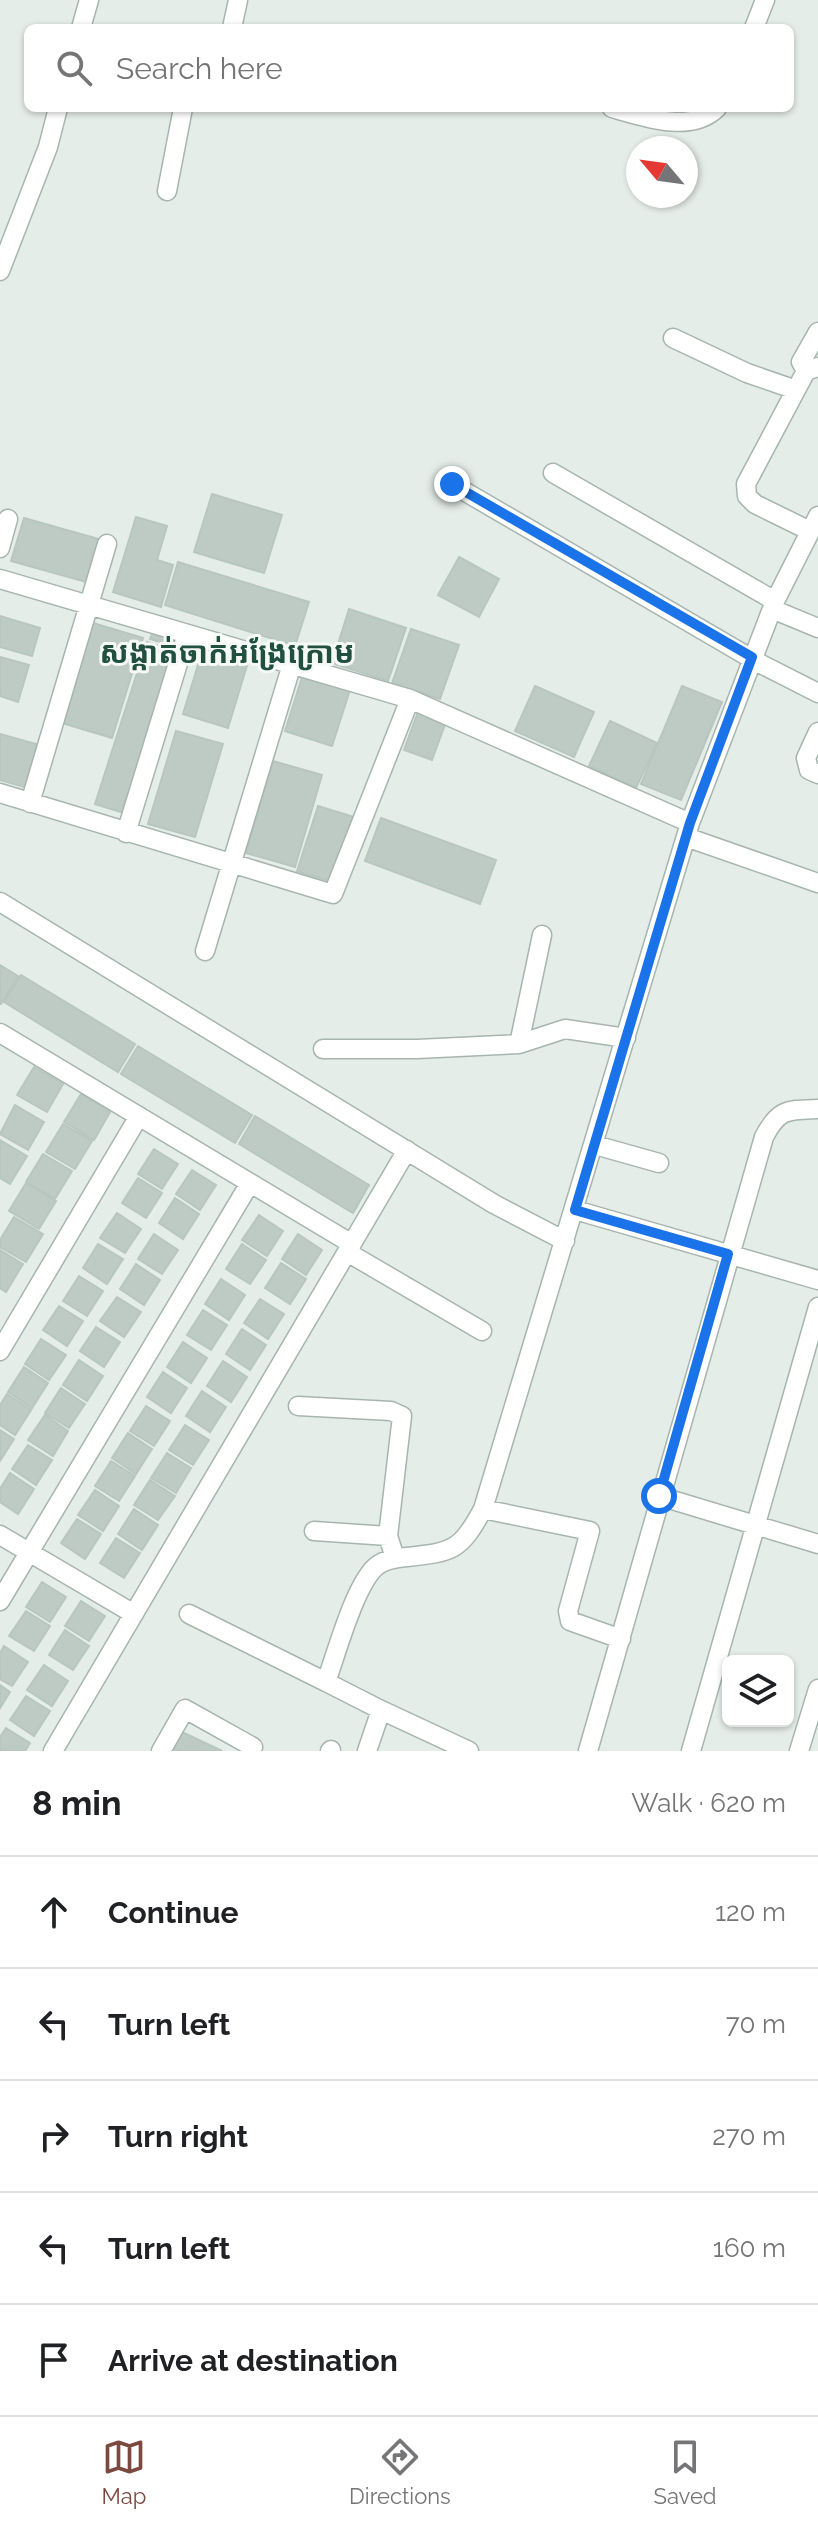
<!DOCTYPE html>
<meta charset="utf-8">
<style>
body{margin:0;font-family:Raleway,"Noto Sans Khmer",sans-serif;background:#f2f2f2;color:#202124}
.controls{position:absolute;right:24px;bottom:24px;display:grid;overflow:hidden;border-radius:12px;box-shadow:0 2px 6px #0004}
.controls button{width:72px;height:72px;display:grid;place-items:center;padding:0;border:0;border-bottom:2px solid #e0e0e0;background:#fff;color:#202124;font:40px sans-serif}
.compass{position:absolute;left:626px;top:136px;width:72px;height:72px;border-radius:50%;background:#fff;box-shadow:0 2px 6px #0004;rotate:299deg}
.stop{position:absolute;width:24px;height:24px;margin:-18px;border:6px solid #1a73e8;border-radius:50%;background:#fff}
.stop.end{background:#1a73e8;border-color:#fff;box-shadow:0 2px 8px #0008}
.list{margin:0;padding:0;list-style:none}
h2{display:flex;justify-content:space-between;align-items:center;height:104px;margin:0;padding:0 32px;font-size:34px}
h2 small{font-size:26px;font-weight:400;color:#757577}
.list li{display:grid;grid-template-columns:52px 1fr auto;gap:24px;align-items:center;box-sizing:border-box;height:112px;padding:0 32px;border-top:2px solid #e0e0e0}
.list b{display:block;font-size:30px;white-space:nowrap}
.list em{font-size:26px;font-style:normal;color:#757577}
.icon{flex:none;width:44px;height:44px;fill:none;stroke:currentColor;stroke-width:2;stroke-linecap:round;stroke-linejoin:round}
.map{position:relative;flex:none;width:818px;height:1751px;overflow:hidden}
.search{position:absolute;background:#fff;box-shadow:0 2px 6px #0004;left:24px;right:24px;top:24px;height:88px;display:flex;align-items:center;gap:20px;box-sizing:border-box;padding:0 28px;border-radius:12px;color:#757577;font-size:30px}
.sheet{height:664px;background:#fff}
nav{display:flex;justify-content:space-around;align-items:center;box-sizing:border-box;height:112px;border-top:2px solid #e0e0e0;background:#fff;font-size:22px;color:#757577}
nav a{display:grid;justify-items:center;gap:4px}
nav .on{color:#7c4941}
.map>svg:first-child{display:block}
.building{fill:#bdcbc4;stroke:#b7c7bf;stroke-width:2}
.lines{fill:none;stroke-linecap:round;stroke-linejoin:round}
.minor-casing{stroke:#a7b5af;stroke-width:21}
.minor{stroke:#fff;stroke-width:18}
.route{stroke:#1a73e8;stroke-width:10}
.labels{text-anchor:middle;dominant-baseline:central;stroke-width:6;stroke-linejoin:round;paint-order:stroke}
.quarter-label{font-size:30px;font-weight:bold;fill:#215041;stroke:#f5faf7}
</style>
<div class="map">
<svg width="818" height="1751" viewBox="0 0 818 1751">
<rect width="100%" height="100%" fill="#e5ede9"/>
<!-- building -->
<path class="building" d="M212,494L282,515L264,573L194,552Z
M136,517L167,526L157,560L173,565L161,607L113,592Z
M24,518L102,540L90,583L11,561Z
M459,557L499,579L479,617L438,595Z
M178,562L309,602L295,646L165,605Z
M349,609L406,628L388,681L332,663Z
M0,616L40,628L32,656L0,647Z
M93,623L143,638L112,738L62,723Z
M154,629L181,638L178,648L150,639Z
M411,629L459,645L440,699L392,683Z
M147,642L179,652L127,814L95,804Z
M204,645L249,659L228,728L183,714Z
M0,657L29,665L18,702L0,696Z
M303,674L350,690L332,746L285,731Z
M535,686L594,712L574,757L515,731Z
M682,686L722,702L681,800L641,784Z
M419,709L447,719L432,760L404,750Z
M610,721L657,743L636,788L589,766Z
M176,731L223,744L195,837L148,824Z
M0,734L43,746L31,789L0,780Z
M273,761L322,775L295,867L246,853Z
M318,806L357,818L336,883L297,871Z
M381,818L496,860L480,904L365,861Z
M0,965L18,976L1,1004L0,1003Z
M21,975L135,1044L118,1072L4,1002Z
M138,1046L252,1115L235,1143L121,1074Z
M34,1067L63,1084L47,1112L17,1095Z
M81,1094L110,1112L94,1140L64,1122Z
M15,1105L44,1122L28,1150L0,1134Z
M255,1116L369,1185L353,1213L239,1144Z
M63,1124L92,1141L75,1169L46,1152Z
M0,1140L27,1156L10,1184L0,1178Z
M154,1149L178,1164L162,1189L138,1174Z
M43,1154L72,1171L55,1199L26,1182Z
M192,1170L216,1185L200,1210L176,1194Z
M138,1178L162,1193L146,1218L122,1203Z
M26,1183L56,1201L39,1229L9,1211Z
M175,1198L199,1214L183,1239L159,1223Z
M117,1213L141,1229L125,1253L100,1238Z
M259,1215L283,1231L267,1256L242,1240Z
M14,1217L43,1234L26,1262L0,1247V1240Z
M154,1234L178,1250L162,1274L138,1259Z
M298,1234L322,1250L306,1275L282,1259Z
M98,1244L123,1259L107,1284L83,1268Z
M242,1244L266,1260L250,1284L226,1269Z
M0,1250L23,1264L6,1292L0,1288Z
M281,1263L306,1279L290,1304L265,1288Z
M136,1264L160,1280L144,1305L120,1289Z
M79,1276L103,1291L87,1316L63,1301Z
M221,1279L245,1295L229,1320L205,1304Z
M117,1297L141,1312L124,1337L100,1321Z
M260,1299L284,1314L268,1339L244,1323Z
M59,1306L83,1321L67,1346L43,1330Z
M203,1310L227,1325L211,1350L187,1335Z
M96,1327L120,1342L104,1367L80,1351Z
M242,1329L266,1345L250,1370L226,1354Z
M41,1339L66,1355L49,1380L25,1364Z
M183,1342L207,1358L191,1383L167,1367Z
M79,1360L103,1376L87,1401L63,1385Z
M223,1361L247,1377L231,1402L207,1386Z
M24,1367L48,1383L32,1408L8,1392Z
M163,1372L187,1388L171,1413L147,1397Z
M61,1388L85,1404L69,1428L45,1413Z
M202,1391L226,1407L210,1432L186,1416Z
M7,1394L31,1410L15,1435L0,1425V1405Z
M146,1406L170,1421L154,1446L130,1431Z
M45,1415L68,1431L53,1456L28,1440Z
M185,1425L209,1440L193,1465L169,1450Z
M0,1430L14,1439L0,1461Z
M128,1433L152,1449L136,1474L112,1458Z
M28,1445L52,1460L36,1485L12,1469Z
M167,1453L191,1468L176,1493L151,1478Z
M111,1461L135,1476L119,1501L95,1486Z
M10,1473L34,1489L18,1514L0,1502V1489Z
M150,1480L175,1496L158,1520L134,1505Z
M95,1490L119,1506L103,1531L78,1515Z
M134,1509L158,1525L142,1550L118,1534Z
M77,1519L101,1534L85,1559L61,1543Z
M116,1538L140,1553L124,1578L100,1563Z
M42,1582L66,1597L50,1622L26,1607Z
M81,1601L105,1616L89,1641L65,1626Z
M26,1611L50,1626L34,1651L9,1636Z
M65,1630L89,1646L73,1670L49,1655Z
M4,1646L28,1662L12,1686L0,1679V1653Z
M44,1665L68,1681L52,1706L27,1690Z
M0,1685L10,1692L0,1708Z
M26,1696L50,1711L34,1736L10,1720Z
M6,1728L30,1743L25,1751H0V1737Z
M182,1732L222,1751H172Z"/>
<g class="lines">
<!-- minor casing -->
<g class="minor-casing">
<path id="minor" d="M81,28L89,0
M232,28L238,0
M754,28L765,0
M612,108C644,117 691,134 717,108
M167,191L183,108
M0,271L48,147L58,108
M673,338L747,373L796,390
M806,371L801,362L818,332
M553,473L775,601
M452,484L759,663L818,693
M810,531L755,504L747,496L746,484L806,371L818,367
M0,548L8,519
M0,579L410,699L690,823
M772,609L818,628
M818,732L806,758L809,770L818,774
M0,793L333,894L410,699
M30,803L107,544
M126,833L187,634
M686,837L818,883
M0,902L494,1204L565,1241
M205,951L292,664
M0,1033L352,1244
M519,1044L542,935
M323,1049H417L519,1044L565,1029L626,1038
M595,1145L659,1163
M575,1210L818,1280
M347,1252L482,1331
M0,1351L139,1116
M298,1406L391,1411L402,1416L388,1536L395,1558
M659,1496L818,1544
M483,1509L590,1531L568,1611L570,1621L621,1639
M314,1531L388,1536
M0,1535L134,1614
M0,1601L250,1183
M189,1614L326,1682
M381,1710L469,1751
M53,1751L407,1150
M161,1751L185,1709L253,1747
M330,1751L331,1750
M367,1751L381,1710L326,1682C336,1655 356,1580 378,1565C386,1559 397,1558 407,1557C453,1552 460,1551 483,1509L690,823L775,601L818,516
M588,1751L764,1137C779,1108 788,1110 818,1109
M691,1751L818,1307
M799,1751L818,1689"/>
</g>
<!-- minor -->
<use href="#minor" class="minor"/>
</g>
<g class="lines">
<!-- route -->
<path class="route" d="M452,484L752,657L690,823L575,1210L728,1254L659,1496"/>
</g>
<g class="labels">
<!-- quarter labels -->
<g class="quarter-label">
<text x="227" y="652">សង្កាត់ចាក់អង្រែក្រោម</text>
</g>
</g>
</svg>
<div class="controls">
<button><svg class="icon" aria-label="layers" viewBox="0 0 24 24"><path d="M12 4l9 5-9 5-9-5zM3 14l9 5 9-5"/></svg></button>
</div>
<svg class="compass" viewBox="-18 -18 36 36"><path d="M0-13l5 13h-10z" fill="#e53935"/><path d="M0 13l5-13h-10z" fill="#757577"/></svg>
<div class="stop" style="left:659px;top:1496px"></div>
<div class="stop end" style="left:452px;top:484px"></div>
<div class="search"><svg class="icon" aria-label="search" viewBox="0 0 24 24"><circle cx="10" cy="10" r="6"/><path d="M15 15l6 6"/></svg>Search here</div>
</div>
<section class="sheet">
<h2>8 min<small>Walk · 620 m</small></h2>
<ul class="list">
<li><svg class="icon" aria-label="ahead" viewBox="0 0 24 24"><path d="M12 20V5M6 11l6-6 6 6"/></svg><div><b>Continue</b></div><em>120 m</em></li>
<li><svg class="icon" aria-label="left" viewBox="0 0 24 24"><path d="M17 20v-9H6M10 6l-5 5 5 5"/></svg><div><b>Turn left</b></div><em>70 m</em></li>
<li><svg class="icon" aria-label="right" viewBox="0 0 24 24"><path d="M7 20v-9h11M14 6l5 5-5 5"/></svg><div><b>Turn right</b></div><em>270 m</em></li>
<li><svg class="icon" aria-label="left" viewBox="0 0 24 24"><path d="M17 20v-9H6M10 6l-5 5 5 5"/></svg><div><b>Turn left</b></div><em>160 m</em></li>
<li><svg class="icon" aria-label="arrive" viewBox="0 0 24 24"><path d="M6 21V4h12l-3 4 3 4H6"/></svg><div><b>Arrive at destination</b></div></li>
</ul>
</section>
<nav>
<a class="on"><svg class="icon" aria-label="map" viewBox="0 0 24 24"><path d="M3 6l6-2 6 2 6-2v14l-6 2-6-2-6 2zM9 4v14M15 6v14"/></svg>Map</a>
<a><svg class="icon" aria-label="directions" viewBox="0 0 24 24"><path d="M12 3l9 9-9 9-9-9zM9 14v-3h6M13 9l2 2-2 2"/></svg>Directions</a>
<a><svg class="icon" aria-label="saved" viewBox="0 0 24 24"><path d="M7 4h10v16l-5-4-5 4z"/></svg>Saved</a>
</nav>
